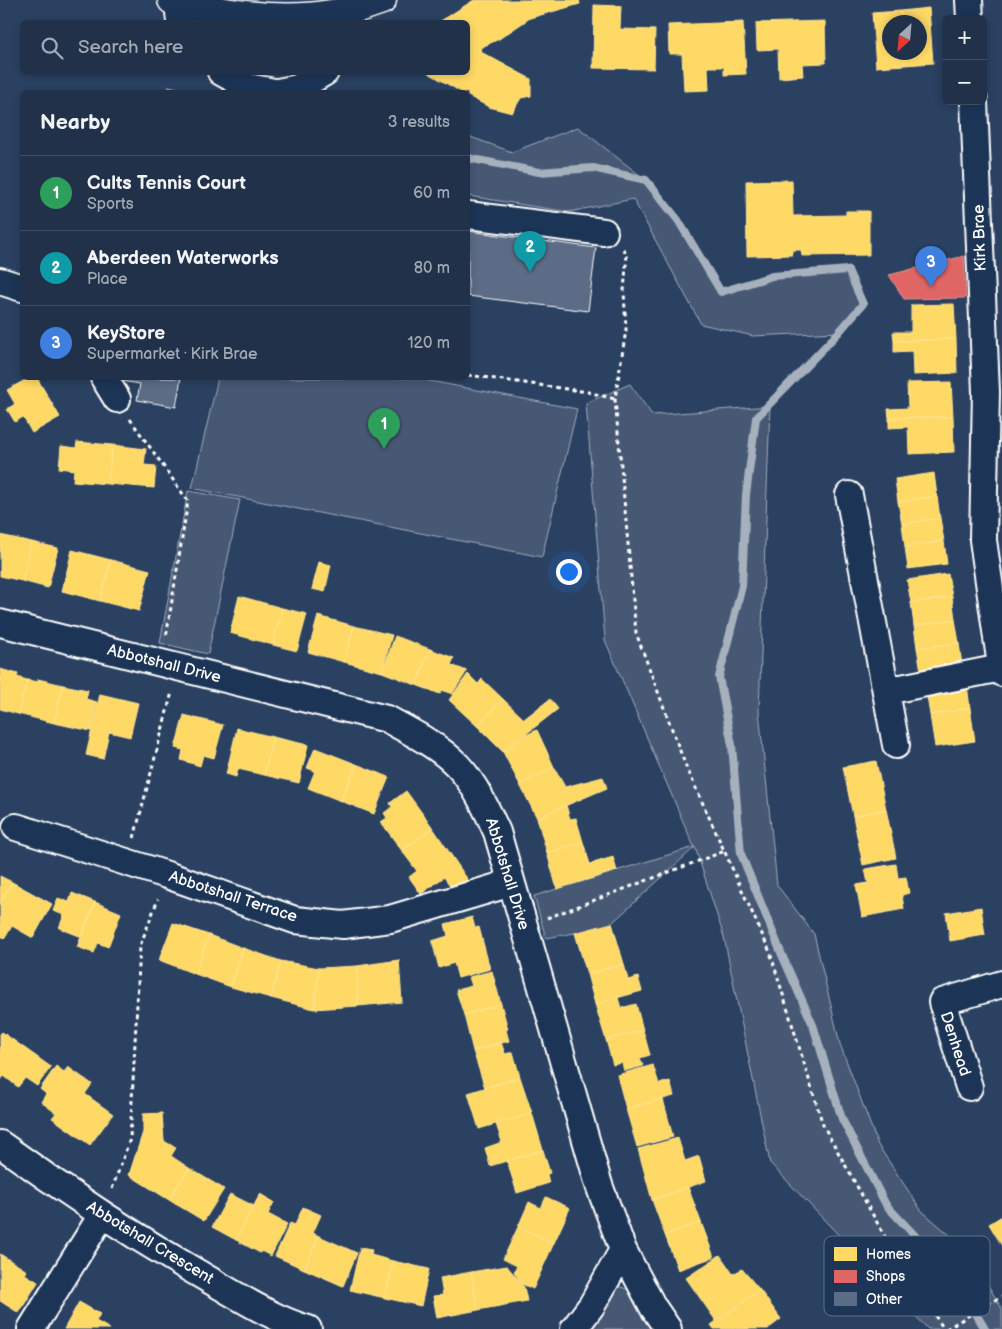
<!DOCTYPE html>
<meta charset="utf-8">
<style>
body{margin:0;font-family:"Balsamiq Sans",sans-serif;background:#2d3d53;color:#f1f3f6}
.controls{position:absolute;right:15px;top:15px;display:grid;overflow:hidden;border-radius:8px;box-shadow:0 2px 8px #0003}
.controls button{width:45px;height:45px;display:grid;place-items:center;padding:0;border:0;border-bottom:1px solid #3d4c61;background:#203149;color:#f1f3f6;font:25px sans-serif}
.compass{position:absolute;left:882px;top:15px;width:45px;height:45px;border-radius:50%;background:#203149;box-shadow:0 2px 8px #0003;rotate:206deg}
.you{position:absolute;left:568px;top:571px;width:18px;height:18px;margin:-12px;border:4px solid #fff;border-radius:50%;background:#1a73e8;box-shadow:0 0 0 8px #1a73e833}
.badge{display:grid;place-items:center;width:32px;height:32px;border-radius:50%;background:#e69b98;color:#fff;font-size:16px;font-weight:700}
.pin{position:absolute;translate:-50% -41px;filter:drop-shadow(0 1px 2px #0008)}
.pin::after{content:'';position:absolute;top:26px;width:18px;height:15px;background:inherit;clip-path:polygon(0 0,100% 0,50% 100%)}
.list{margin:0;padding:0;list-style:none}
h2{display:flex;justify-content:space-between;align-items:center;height:65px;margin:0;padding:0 20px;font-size:21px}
h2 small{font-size:16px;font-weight:400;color:#a2a9b4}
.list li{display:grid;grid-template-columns:32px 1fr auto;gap:15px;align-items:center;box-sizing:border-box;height:75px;padding:0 20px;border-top:1px solid #3d4c61}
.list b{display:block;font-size:19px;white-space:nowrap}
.list p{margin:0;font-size:16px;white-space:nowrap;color:#a2a9b4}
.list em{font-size:16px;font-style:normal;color:#a2a9b4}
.icon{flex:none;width:28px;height:28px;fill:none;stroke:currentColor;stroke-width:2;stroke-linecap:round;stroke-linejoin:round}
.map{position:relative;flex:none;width:1002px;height:1329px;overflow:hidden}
.search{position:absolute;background:#203149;box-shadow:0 2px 8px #0003;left:20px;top:20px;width:450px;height:55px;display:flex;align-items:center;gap:12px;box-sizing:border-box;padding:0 18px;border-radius:8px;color:#a2a9b4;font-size:19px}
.panel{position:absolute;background:#203149;box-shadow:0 2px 8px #0003;left:20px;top:90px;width:450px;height:290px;border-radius:8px}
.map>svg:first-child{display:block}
.green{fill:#465975;stroke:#a2acba}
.homes{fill:#ffd966;stroke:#ffe494}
.shops{fill:#e06666;stroke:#e99494}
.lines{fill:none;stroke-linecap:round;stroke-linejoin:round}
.stream{stroke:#a7b1be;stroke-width:8}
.building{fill:#5b6c86;stroke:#fff}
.minor-casing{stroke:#fff;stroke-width:30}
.major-casing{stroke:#fff;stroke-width:31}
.path{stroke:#fff;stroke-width:3;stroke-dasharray:4 4;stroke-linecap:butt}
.minor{stroke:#1d3557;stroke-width:26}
.major{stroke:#1d3557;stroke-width:28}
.labels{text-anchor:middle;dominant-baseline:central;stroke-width:5;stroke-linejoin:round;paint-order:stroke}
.street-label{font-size:16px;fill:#fff;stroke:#1d3557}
.key{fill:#1d3557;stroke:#617289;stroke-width:1}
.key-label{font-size:14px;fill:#fff}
</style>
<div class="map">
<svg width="1002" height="1329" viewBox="0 0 1002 1329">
<rect width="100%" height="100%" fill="#2a4161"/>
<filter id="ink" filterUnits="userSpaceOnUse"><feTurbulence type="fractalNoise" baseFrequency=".02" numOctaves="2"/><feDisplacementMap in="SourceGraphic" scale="10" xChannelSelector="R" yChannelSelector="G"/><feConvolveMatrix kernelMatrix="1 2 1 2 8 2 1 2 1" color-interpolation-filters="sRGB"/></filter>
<g filter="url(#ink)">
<!-- green -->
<path class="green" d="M578,127L646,180L678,220L721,292L772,276L848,270L863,304L839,332L753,336L701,324L633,199L569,212L468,196V136L512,152Z
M218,378H414L577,409L542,557L192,488Z
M630,384L652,415L770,406L759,711L777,885L814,934L840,1044L878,1145L921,1210L968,1251L1002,1309V1329H928L770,1163L724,937L695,847L612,923L575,933L546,938L534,896L694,847L605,640L586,403Z
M188,491L240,500L208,654L160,643Z
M619,1286L631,1291L655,1329H589L596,1322L611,1289Z"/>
<!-- homes -->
<path class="homes" d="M474,0H579L580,4L530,18L499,39L480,48L481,52L531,79V96L521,98L512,113L489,107L468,96V92H461L427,72H468V22H439Z
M594,5L621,6L620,29L655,30L654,69L593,68Z
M929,8L933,63L905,65L904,52H920V22H901L900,11Z
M900,11L901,22H890V52H904L905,65L876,67L872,13Z
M825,21L826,63L802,64L803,76L779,78L778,49L757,50L756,23Z
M743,22L746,74L724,75V67H708L709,90L684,91L682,54H669L668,25Z
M792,180L793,216L846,215V211H869V255L802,256L801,250H792V255L747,256L746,181Z
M954,304L956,339L894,341L893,332H911V305Z
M956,339L957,373L913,375L912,351L894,352V341Z
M29,378H37L60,417L32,433L23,417L15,422L7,409L15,404L7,390Z
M951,382L953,417L889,418L888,409L908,408L907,383Z
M953,417L954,452L909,454L908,427L889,428V418Z
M77,442L112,445L108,484L73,481L74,470L59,468L61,446L76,448Z
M112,445L146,449L144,465L156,466L154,488L108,484Z
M934,473L937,496L898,502L895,479Z
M937,496L940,518L902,524L898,502Z
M940,518L944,541L905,547L902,524Z
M0,535L32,542L22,581L0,576Z
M944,541L947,564L908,569L905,547Z
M32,542L58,548L48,588L22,581Z
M72,550L111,560L100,601L62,591Z
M111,560L150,570L139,611L100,601Z
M319,562L331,565L325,592L312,589Z
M948,574L952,597L911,603L907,580Z
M239,596L282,608L273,645L230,633Z
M952,597L955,619L914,626L911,603Z
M282,608L307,614L297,651L273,645Z
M318,616L354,626L344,662L308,652Z
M955,619L959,643L917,648L914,626Z
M354,626L392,635L382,672L344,662Z
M395,636L430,649L416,685L382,672Z
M959,643L962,665L921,671L917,648Z
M430,649L454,658L451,665L467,671L452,694L442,690L440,694L416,685Z
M0,669L18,674L17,677L27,680L18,714L0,709Z
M468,674L478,684L482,679L503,699L477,726L449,700Z
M38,679L63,685L54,723L18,714L27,680L38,682Z
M63,685L88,690L86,699L97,702L91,731L54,723Z
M967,685L970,708L930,715L926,691Z
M100,694L138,703L130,737L109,732L103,759L86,755Z
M503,699L524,719L550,699L558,709L503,752L477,726Z
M970,708L975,741L935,747L930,715Z
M184,715L223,725L214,758L203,755L200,766L181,760L183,750L175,748Z
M237,728L273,737L264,775L238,769L236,777L226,774Z
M537,730L554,767L520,785L503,752L524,736Z
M273,737L308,745L299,783L264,775Z
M315,748L356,764L341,801L308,788L315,771L307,768Z
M876,761L886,809L853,816L843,767Z
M356,764L389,777L374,814L341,801Z
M554,767L565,787L603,777L607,788L537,818L520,785Z
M406,791L433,828L402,851L381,822L387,818L384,813L392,807L390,803Z
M566,805L570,819L576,818L583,842L547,853L537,818Z
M886,809L896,858L863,865L853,816Z
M433,828L470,883L451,887L444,877L421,894L409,877L417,871L402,851Z
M583,842L590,864L613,857L617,871L557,889L547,853Z
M896,864L898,878L906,877L909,893L902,895L904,909L862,917L856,885L868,883L865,869Z
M0,876L12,882L0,903Z
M12,882L52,904L33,938L12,926L5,938L0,936V903Z
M72,893L95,902L82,937L59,928L64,915L53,911L58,898L69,902Z
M95,902L121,913L108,947L98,943L94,953L77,947Z
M981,907L985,935L950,941L946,913Z
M472,917L475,928L479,927L490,969L458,978L454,963L439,968L432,941L448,936L445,924Z
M173,923L209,935L195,974L159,960Z
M612,923L624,964L587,974L575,933Z
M209,935L243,948L231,987L195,974Z
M243,948L281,961L271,998L231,987Z
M399,960L402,1002L358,1006L357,966Z
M281,961L319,968L314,1009L271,998Z
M624,964L628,980L638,977L642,991L595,1004L587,974Z
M357,966L358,1006L314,1009L319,968Z
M492,971L501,1004L464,1015L456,990L472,986L469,977Z
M618,998L621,1008L636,1004L643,1030L606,1040L595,1004Z
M501,1004L508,1029L506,1030L509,1041L473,1051L464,1015Z
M643,1030L650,1055L640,1058L643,1066L624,1071L622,1063L613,1065L606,1040Z
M2,1032L51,1067L37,1086L25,1078L18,1087L4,1076L0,1081V1034Z
M501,1042L505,1054L513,1052L520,1077L485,1088L473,1051Z
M653,1065L659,1084L670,1081L674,1096L626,1109L617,1075Z
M56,1066L64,1072L68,1067L92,1084L85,1094L113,1114L90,1145L52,1118L56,1113L41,1102L46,1094L40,1089Z
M520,1077L532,1113L479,1129L468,1093Z
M663,1099L673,1137L637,1147L626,1109Z
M162,1113L164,1141L176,1148L171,1156L189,1168L169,1200L129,1175L143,1132V1114Z
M532,1113L543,1150L490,1166L485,1148L502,1142L496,1124Z
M678,1138L685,1161L699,1156L706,1181L652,1200L638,1149Z
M543,1150L550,1173L547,1174L549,1183L517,1193L507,1161Z
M189,1168L224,1189L204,1221L169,1200Z
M688,1187L701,1222L665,1235L652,1200Z
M230,1194L254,1206L236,1240L212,1227Z
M260,1194L274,1202L268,1214L287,1224L271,1256L261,1251L260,1253L236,1240Z
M546,1197L570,1208L554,1243L518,1227L529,1202L541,1208Z
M303,1207L321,1215L313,1233L319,1236L304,1269L275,1256L290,1223L295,1225Z
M1002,1216V1246L989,1224Z
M701,1222L714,1257L678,1270L665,1235Z
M518,1227L554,1243L533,1289L522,1284L514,1272L517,1266L503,1259Z
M319,1236L357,1253L343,1286L304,1269Z
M360,1248L372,1250L371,1255L393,1261L385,1298L350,1290Z
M0,1254L27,1271L25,1274L38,1282L19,1313L0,1301Z
M720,1255L733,1274L742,1269L760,1290L716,1321L686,1278Z
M393,1261L429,1269L421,1306L385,1298Z
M507,1266L524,1287L527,1301L478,1310L471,1272Z
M471,1272L478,1310L437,1318L433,1296L443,1295L440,1278Z
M760,1290L781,1319L768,1329H714L711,1325Z
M79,1302L100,1314L96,1321L110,1329H64Z"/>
<!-- shops -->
<path class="shops" d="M169,86L193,92H168Z
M964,256L966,298L904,299L889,275Z"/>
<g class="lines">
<!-- stream -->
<path class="stream" d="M468,158L539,172L593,168L646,180L678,220L721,292L772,276L848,270L863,304L839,332L756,418L746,495L742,586L719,677L732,745L741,854L782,955L813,1025L842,1119L886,1205L954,1277L985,1329"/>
</g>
<!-- building -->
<path class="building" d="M468,231L596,248L588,311L468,296Z
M122,378H181L176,407L137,400L140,384L121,381Z"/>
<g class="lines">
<!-- minor casing -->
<g class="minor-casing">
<path id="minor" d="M969,0L970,19
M178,2L180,22
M221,72L248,87L274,92
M278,92L298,88L325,72
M974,101L986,392L983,540L1002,673
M468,215L604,232
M0,281L22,288
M104,378L117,399
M849,495L896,745
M0,623L387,719C411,732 439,746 458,766C475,784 487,810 497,832L599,1185L623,1250L653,1307L668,1329
M886,691L1001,668
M16,827L167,875L295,920L343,925L390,919L511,883
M969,1087L942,1002L1002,984
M0,1144C69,1194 138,1239 213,1282C243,1299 274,1319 308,1329
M31,1329L102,1215
M574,1329L592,1305L623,1250"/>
</g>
<!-- major casing -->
<g class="major-casing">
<path id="major" d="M172,0C225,15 283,23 338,13C353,10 368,5 382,0"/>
</g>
<!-- path -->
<path class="path" d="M623,249L627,254L624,291L626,330L615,399L636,633L685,764L770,952L823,1125L899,1262L944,1329
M468,375L588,392L615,399
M130,419L188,501L166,638
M134,838L172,692
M547,918L725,851
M112,1189L130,1139L140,946L158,899
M946,1329L1002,1296"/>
<!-- minor -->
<use href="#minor" class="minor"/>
<!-- major -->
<use href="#major" class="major"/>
</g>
</g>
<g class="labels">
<!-- street labels -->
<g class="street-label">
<text transform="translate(980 238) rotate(-92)">Kirk Brae</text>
<text transform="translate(164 664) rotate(14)">Abbotshall Drive</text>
<text transform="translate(507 874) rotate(73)">Abbotshall Drive</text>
<text transform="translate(233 897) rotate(18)">Abbotshall Terrace</text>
<text transform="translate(955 1044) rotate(72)">Denhead</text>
<text transform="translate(150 1243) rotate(31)">Abbotshall Crescent</text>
</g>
</g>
<!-- legend -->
<rect x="824" y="1236" width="166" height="80" rx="8" class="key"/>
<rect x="834" y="1247" width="23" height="14" fill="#ffd966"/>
<rect x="834" y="1270" width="23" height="13" fill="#e06666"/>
<rect x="834" y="1292" width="23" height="14" fill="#5b6c86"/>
<g class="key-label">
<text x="866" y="1259">Homes</text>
<text x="866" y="1281">Shops</text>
<text x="866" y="1304">Other</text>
</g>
</svg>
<div class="controls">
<button>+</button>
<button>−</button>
</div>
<svg class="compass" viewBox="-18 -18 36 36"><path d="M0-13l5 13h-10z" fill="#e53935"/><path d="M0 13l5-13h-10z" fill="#a2a9b4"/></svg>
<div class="you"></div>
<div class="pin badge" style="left:384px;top:449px;background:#2e9e5b">1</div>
<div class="pin badge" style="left:530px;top:272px;background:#0f9aa8">2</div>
<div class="pin badge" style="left:931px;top:287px;background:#3f7fe0">3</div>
<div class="search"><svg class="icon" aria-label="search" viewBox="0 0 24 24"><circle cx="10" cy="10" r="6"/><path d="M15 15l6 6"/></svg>Search here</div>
<section class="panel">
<h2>Nearby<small>3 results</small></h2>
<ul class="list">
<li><span class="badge" style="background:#2e9e5b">1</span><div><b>Cults Tennis Court</b><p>Sports</p></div><em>60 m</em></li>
<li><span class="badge" style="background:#0f9aa8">2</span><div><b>Aberdeen Waterworks</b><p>Place</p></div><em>80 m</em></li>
<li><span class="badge" style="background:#3f7fe0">3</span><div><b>KeyStore</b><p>Supermarket · Kirk Brae</p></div><em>120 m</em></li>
</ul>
</section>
</div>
